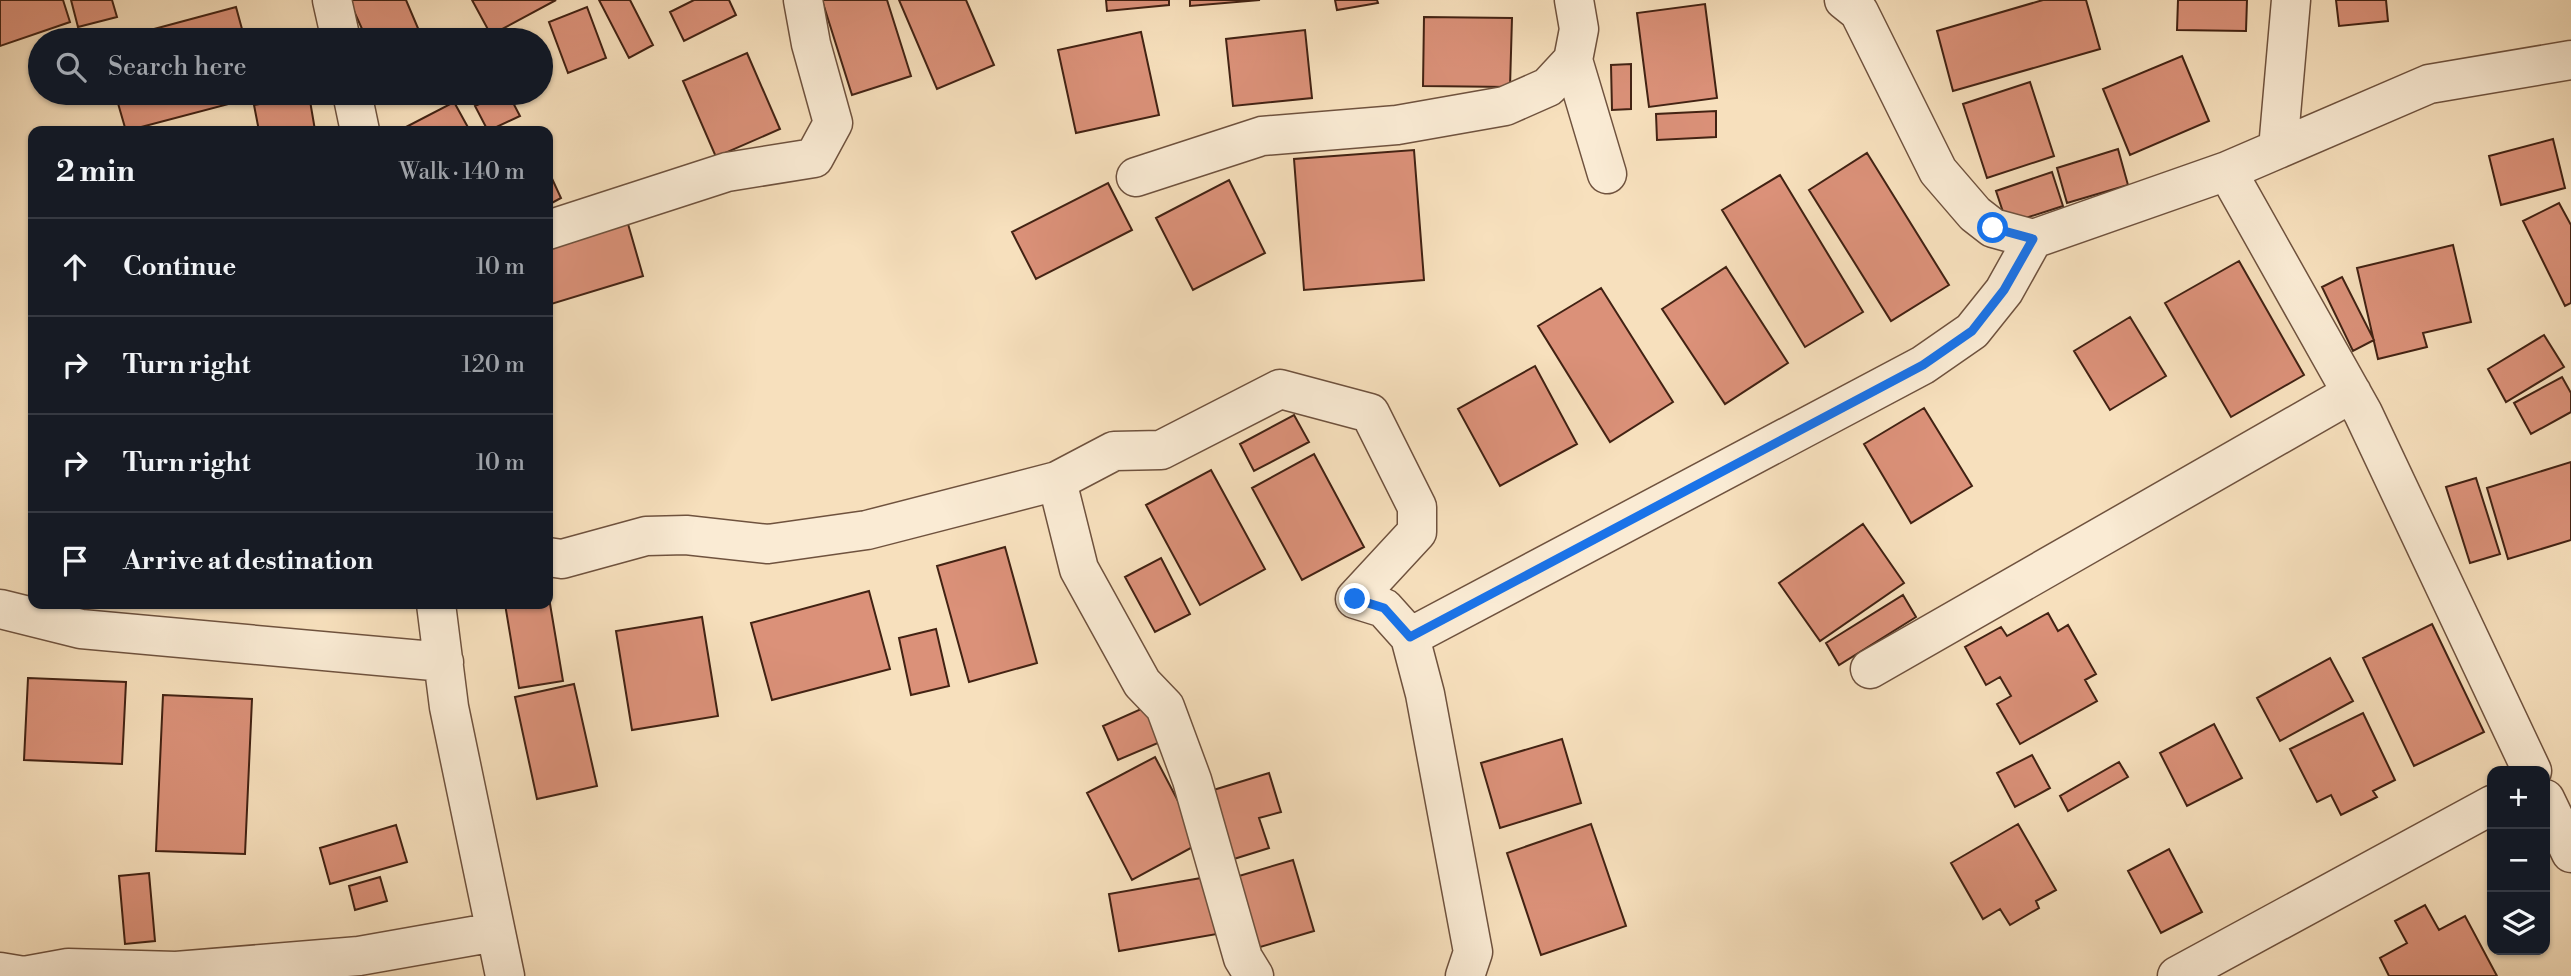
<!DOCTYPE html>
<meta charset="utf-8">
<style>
body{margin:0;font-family:"Libre Bodoni",serif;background:#20242c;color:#f1f3f6}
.controls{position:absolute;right:21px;bottom:21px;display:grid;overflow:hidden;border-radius:14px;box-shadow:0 2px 5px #0004}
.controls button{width:63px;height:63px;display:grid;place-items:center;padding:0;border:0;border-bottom:2px solid #363941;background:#171b24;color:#f1f3f6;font:35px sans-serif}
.stop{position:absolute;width:21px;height:21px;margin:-16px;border:5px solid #1a73e8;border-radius:50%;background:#fff}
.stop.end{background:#1a73e8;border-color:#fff;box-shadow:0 2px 7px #0008}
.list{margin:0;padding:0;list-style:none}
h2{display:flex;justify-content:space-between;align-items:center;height:91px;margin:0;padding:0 28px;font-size:30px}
h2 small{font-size:23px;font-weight:400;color:#9ea1a6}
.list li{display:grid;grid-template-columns:46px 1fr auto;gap:21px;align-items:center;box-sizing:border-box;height:98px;padding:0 28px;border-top:2px solid #363941}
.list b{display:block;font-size:26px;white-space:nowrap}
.list em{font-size:23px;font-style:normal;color:#9ea1a6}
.icon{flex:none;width:38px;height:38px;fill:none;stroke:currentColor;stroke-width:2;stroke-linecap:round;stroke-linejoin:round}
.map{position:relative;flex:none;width:2571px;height:976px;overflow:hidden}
.search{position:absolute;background:#171b24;box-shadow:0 2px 5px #0004;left:28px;top:28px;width:525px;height:77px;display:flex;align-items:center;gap:18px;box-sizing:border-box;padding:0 24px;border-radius:38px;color:#9ea1a6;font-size:26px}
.panel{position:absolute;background:#171b24;box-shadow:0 2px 5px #0004;left:28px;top:126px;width:525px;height:483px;border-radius:14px}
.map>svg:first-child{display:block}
.building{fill:#db9179;stroke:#422213;stroke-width:2}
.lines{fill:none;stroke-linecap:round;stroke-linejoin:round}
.minor-casing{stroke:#6f523e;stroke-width:41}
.minor{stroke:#faebd4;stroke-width:38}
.route{stroke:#1a73e8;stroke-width:9}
</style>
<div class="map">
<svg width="2571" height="976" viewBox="0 0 2571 976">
<rect width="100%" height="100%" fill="#f7e0bd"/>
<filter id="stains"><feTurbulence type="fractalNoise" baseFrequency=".00286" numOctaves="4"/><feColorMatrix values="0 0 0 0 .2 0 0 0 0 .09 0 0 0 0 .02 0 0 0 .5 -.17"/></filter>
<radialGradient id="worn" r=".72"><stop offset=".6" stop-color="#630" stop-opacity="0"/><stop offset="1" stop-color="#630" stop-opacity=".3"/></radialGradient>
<!-- building -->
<path class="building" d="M0,0H63L70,22L0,46Z
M71,0H112L117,17L78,27Z
M349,0H406L423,40H367Z
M472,0H556L491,35Z
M599,0H630L653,45L629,58Z
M694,0H729L736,15L684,41L670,12Z
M822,0H887L911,76L852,95Z
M899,0H966L994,65L937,89Z
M1106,0H1169V5L1107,11Z
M1190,0H1260L1190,6Z
M1335,0H1377L1378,3L1337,10Z
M2043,0H2086L2100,49L1953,91L1937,31Z
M2178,0H2247L2246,31L2177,30Z
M2336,0H2386L2388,21L2339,26Z
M1705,4L1717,98L1649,107L1637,13Z
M236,7L245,40H113Z
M587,7L606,58L568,73L549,22Z
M1424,17L1512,18L1510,87L1423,86Z
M1305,30L1312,98L1233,106L1226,39Z
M1141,32L1159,115L1076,133L1058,50Z
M747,53L780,129L716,157L683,81Z
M2182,56L2209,121L2130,155L2103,89Z
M1631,64V109L1612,110L1611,65Z
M2030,82L2054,156L1987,178L1963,104Z
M115,93H258L259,96L126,131Z
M502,93H508L520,116L488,131L475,106Z
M309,95L315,130L259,131L254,105Z
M454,102L470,131H408L406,127Z
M1716,111V137L1657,140L1656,114Z
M2553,139L2565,188L2501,205L2489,156Z
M2118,149L2128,185L2067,203L2057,168Z
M1414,150L1424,280L1304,290L1294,159Z
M1867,153L1949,285L1891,321L1809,190Z
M548,170L561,198L548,205Z
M2052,172L2063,206L2007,224L1996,191Z
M1780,175L1863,312L1805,347L1722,210Z
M1229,180L1265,253L1193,290L1156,218Z
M1108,183L1132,230L1036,279L1012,232Z
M2559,203L2571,225V303L2565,306L2523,221Z
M626,217L643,276L548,305V240Z
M2453,245L2471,322L2423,333L2427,347L2378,359L2357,268Z
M2239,261L2304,375L2231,417L2165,303Z
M1726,267L1788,363L1725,404L1662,309Z
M2342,277L2374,340L2353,351L2322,287Z
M1601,288L1673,402L1610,442L1538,326Z
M2130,317L2166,376L2110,410L2074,351Z
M2544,335L2564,367L2506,402L2488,369Z
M1535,366L1577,444L1500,486L1458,409Z
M2562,377L2571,393V412L2531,434L2514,403Z
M1924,408L1972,486L1911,523L1864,444Z
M1294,415L1309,442L1254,471L1240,444Z
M1314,454L1364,547L1302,580L1252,488Z
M2571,462V540L2508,559L2487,488Z
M1211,470L1265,569L1200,605L1146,505Z
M2476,478L2500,554L2470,563L2446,487Z
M1863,524L1904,583L1820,641L1779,583Z
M1005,547L1037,663L969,682L937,566Z
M1161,558L1190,614L1155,632L1125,577Z
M869,591L890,669L772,700L751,623Z
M548,592L563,681L519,688L505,604H548Z
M1903,595L1916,617L1839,665L1826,643Z
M2048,613L2058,631L2068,625L2096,674L2085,680L2097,701L2020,744L1997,704L2011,696L2000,677L1986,685L1965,647L2001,627L2007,636Z
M702,617L718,716L632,730L616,631Z
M2432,624L2484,732L2414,766L2363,658Z
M936,629L949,686L911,695L899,638Z
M2330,658L2353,701L2280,741L2257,698Z
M28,678L126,682L122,764L24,760Z
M574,684L597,786L537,799L515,697Z
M163,695L252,699L245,854L156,851Z
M1150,705L1165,740L1118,760L1103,726Z
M2363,713L2395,780L2373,791L2377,797L2341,815L2331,795L2317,802L2290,749Z
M2214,724L2242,778L2187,806L2160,753Z
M1562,739L1581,803L1500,828L1481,763Z
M2032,755L2050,788L2015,807L1997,773Z
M1155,757L1200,843L1132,880L1087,793Z
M2119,762L2128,777L2068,811L2060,796Z
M1269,773L1281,812L1259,818L1269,848L1218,864L1197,795Z
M1591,824L1626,926L1541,955L1507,853Z
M2018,824L2056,890L2036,901L2039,908L2010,925L2000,909L1983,919L1951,863Z
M396,825L407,862L330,884L320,848Z
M2169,849L2202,912L2161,933L2128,871Z
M1293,860L1314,931L1243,952L1222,881Z
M149,873L155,941L125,944L119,876Z
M380,877L387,901L355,910L349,886Z
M1207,877L1217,934L1119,951L1109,894Z
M2425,905L2439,930L2465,916L2497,976H2389L2380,958L2407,943L2395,921Z"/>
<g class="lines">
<!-- minor casing -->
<g class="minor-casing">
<path id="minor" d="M332,0L341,40
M1574,0L1579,29L1573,60L1607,174
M1844,0L1859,12L1938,171L1975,214L1993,228L2033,239L2227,171L2429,84L2571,60
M352,93L360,131
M2278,149L2291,0
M2227,171L2363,413L2532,771
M1136,177L1262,136L1397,125L1505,106L1548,87L1573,60
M548,230L727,172L814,158L833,123L811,44L803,0
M1057,481L1079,569L1142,683L1165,707L1192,780L1243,958L1254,976
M548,557L562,559L646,536L686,535L768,544L867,530L1057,481L1114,451L1161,450L1280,389L1370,413L1417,507V532L1355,599L1384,608L1410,637L1425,694L1473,952L1465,976
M436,604L449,707L505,976
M0,609L81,629L444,662
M1410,637L1923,365L1972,331L2004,291L2033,239
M1870,669L2352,393
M2545,799L2571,853
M0,972L24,976L68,968L176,971L359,956L495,932
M2177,976L2492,805"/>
</g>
<!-- minor -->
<use href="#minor" class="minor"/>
</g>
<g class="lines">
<!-- route -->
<path class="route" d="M1355,599L1384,608L1410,637L1923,365L1972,331L2004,290L2033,239L1993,228"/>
</g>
<rect width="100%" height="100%" filter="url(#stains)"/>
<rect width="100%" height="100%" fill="url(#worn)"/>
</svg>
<div class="controls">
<button>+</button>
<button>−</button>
<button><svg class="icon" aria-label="layers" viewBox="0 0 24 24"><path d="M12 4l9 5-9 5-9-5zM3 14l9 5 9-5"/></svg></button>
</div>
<div class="stop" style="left:1993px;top:228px"></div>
<div class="stop end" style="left:1355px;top:599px"></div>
<div class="search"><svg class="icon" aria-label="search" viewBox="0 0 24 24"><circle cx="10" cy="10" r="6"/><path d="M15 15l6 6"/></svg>Search here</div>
<section class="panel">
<h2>2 min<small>Walk · 140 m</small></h2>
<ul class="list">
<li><svg class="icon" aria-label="ahead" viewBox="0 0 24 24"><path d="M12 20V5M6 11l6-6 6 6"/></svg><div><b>Continue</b></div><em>10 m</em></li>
<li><svg class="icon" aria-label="right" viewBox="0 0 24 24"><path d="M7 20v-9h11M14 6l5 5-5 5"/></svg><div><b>Turn right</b></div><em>120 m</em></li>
<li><svg class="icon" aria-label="right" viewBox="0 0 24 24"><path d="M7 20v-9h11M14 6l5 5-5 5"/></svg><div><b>Turn right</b></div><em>10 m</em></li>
<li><svg class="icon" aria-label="arrive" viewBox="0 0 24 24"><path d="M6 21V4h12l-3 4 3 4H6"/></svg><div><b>Arrive at destination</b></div></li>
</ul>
</section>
</div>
